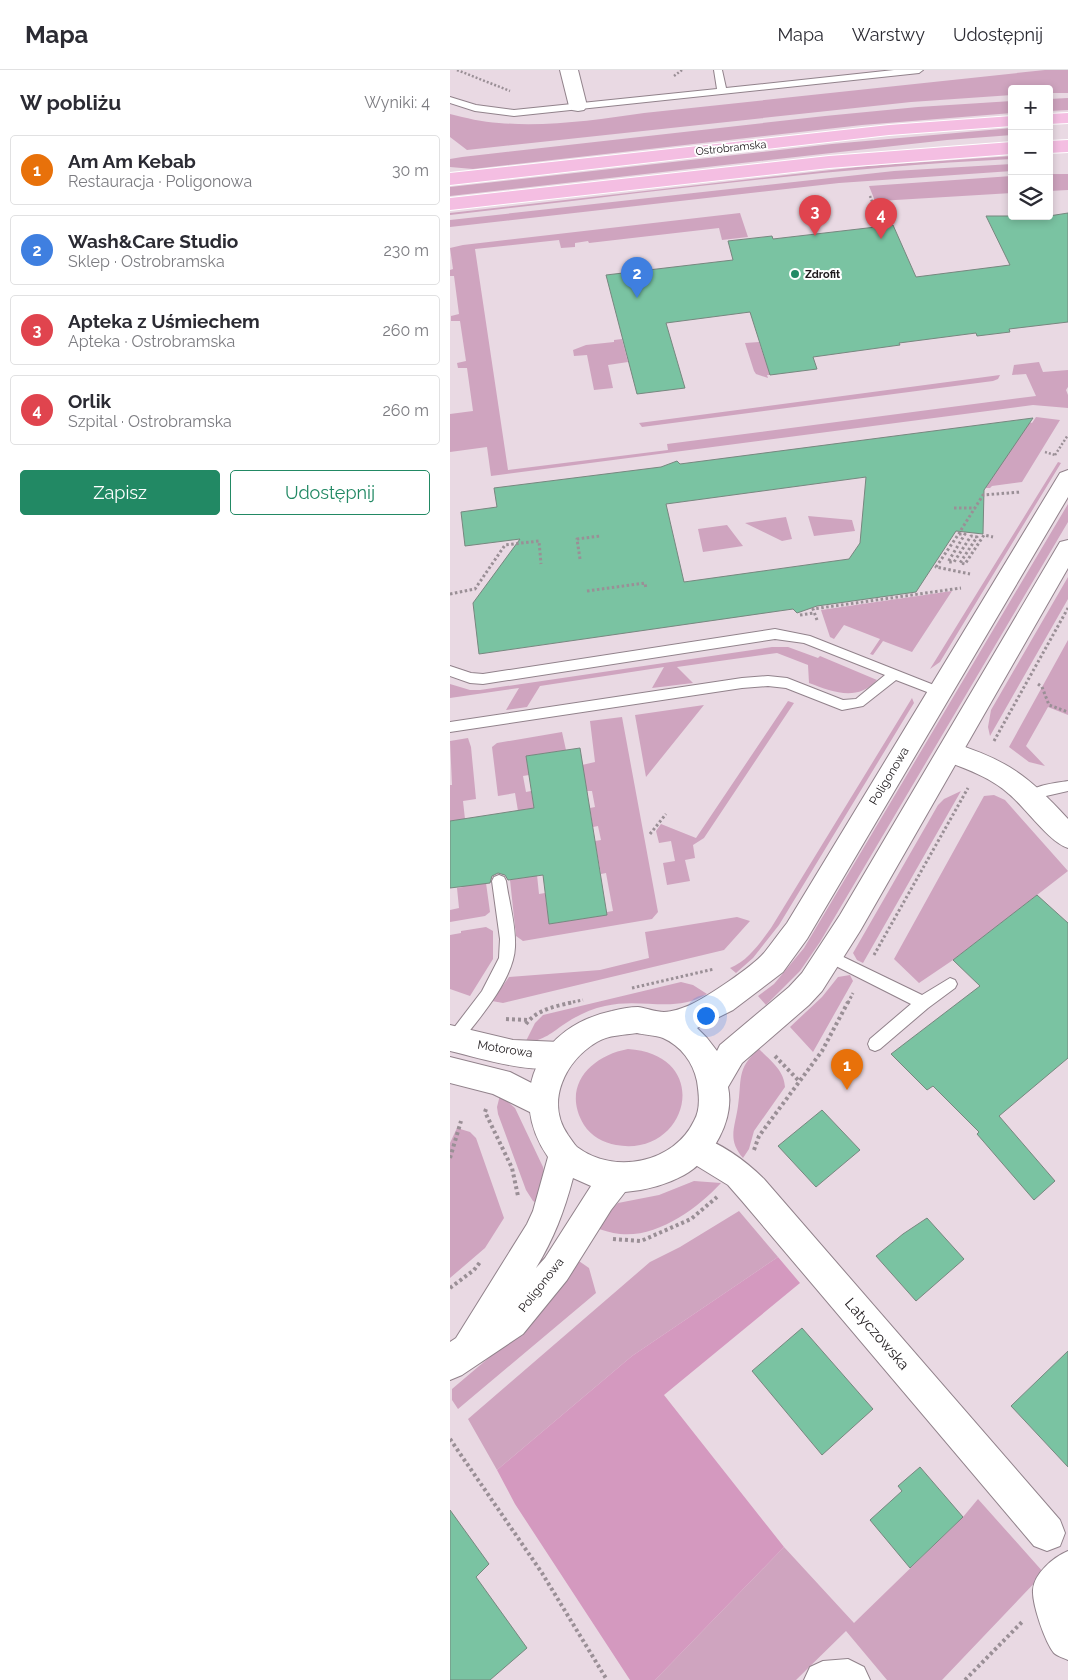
<!DOCTYPE html>
<html lang="pl">
<meta charset="utf-8">
<style>
body{margin:0;font-family:Raleway,sans-serif;background:#f7f7f7;color:#2b2b33}
.controls{position:absolute;right:15px;top:15px;display:grid;overflow:hidden;border-radius:5px;box-shadow:0 2px 8px #0003}
.controls button{width:45px;height:45px;display:grid;place-items:center;padding:0;border:0;border-bottom:1px solid #e1e1e2;background:#fff;color:#2b2b33;font:25px sans-serif}
.you{position:absolute;left:255px;top:945px;width:18px;height:18px;margin:-12px;border:4px solid #fff;border-radius:50%;background:#1a73e8;box-shadow:0 0 0 8px #1a73e833}
.badge{display:grid;place-items:center;width:32px;height:32px;border-radius:50%;background:#228964;color:#fff;font-size:16px;font-weight:700}
.pin{position:absolute;translate:-50% -41px;filter:drop-shadow(0 1px 2px #0008)}
.pin::after{content:'';position:absolute;top:26px;width:18px;height:15px;background:inherit;clip-path:polygon(0 0,100% 0,50% 100%)}
.list{margin:0;padding:0;list-style:none}
h2{display:flex;justify-content:space-between;align-items:center;height:65px;margin:0;padding:0 20px;font-size:21px}
h2 small{font-size:16px;font-weight:400;color:#7c7c81}
.list li{display:grid;grid-template-columns:32px 1fr auto;gap:15px;align-items:center;box-sizing:border-box;height:70px;margin:0 10px 10px;padding:0 10px;border:1px solid #e1e1e2;border-radius:5px}
.list b{display:block;font-size:19px;white-space:nowrap}
.list p{margin:0;font-size:16px;white-space:nowrap;color:#7c7c81}
.list em{font-size:16px;font-style:normal;color:#7c7c81}
.actions{display:flex;gap:10px;padding:15px 20px}
.actions a{flex:1;padding:11px 0;border:1px solid #228964;border-radius:5px;text-align:center;font-size:18px;color:#228964}
.actions .main{background:#228964;color:#fff}
.icon{flex:none;width:28px;height:28px;fill:none;stroke:currentColor;stroke-width:2;stroke-linecap:round;stroke-linejoin:round}
.map{position:relative;flex:none;width:618px;height:1610px;overflow:hidden}
header{display:flex;align-items:center;gap:30px;box-sizing:border-box;height:70px;padding:0 25px;background:#fff;border-bottom:1px solid #e1e1e2}
header strong{font-size:24px}
nav{display:flex;gap:28px;margin-inline-start:auto;font-size:18px}
main{display:flex}
aside{flex:1;background:#fff}
.map>svg:first-child{display:block}
.green{fill:#cfa4bf}
.forest{fill:#d499bf}
.building{fill:#7ac3a2;stroke:#77877f;fill-rule:evenodd}
.lines{fill:none;stroke-linecap:round;stroke-linejoin:round}
.lane-casing{stroke:#91828b;stroke-width:2}
.street-casing{stroke:#91828b;stroke-width:2}
.secondary-casing{stroke:#91828b;stroke-width:2}
.primary-casing{stroke:#fff;stroke-width:2}
.path-far2{stroke:#9a8f96;stroke-width:2.5;stroke-dasharray:2 2;stroke-linecap:butt}
.path-far1{stroke:#9a8f96;stroke-width:3;stroke-dasharray:2.5 2.5;stroke-linecap:butt}
.path{stroke:#9a8f96;stroke-width:4;stroke-dasharray:3 3;stroke-linecap:butt}
.lane{fill:#fff;fill-rule:evenodd}
.street{fill:#fff;fill-rule:evenodd}
.secondary{fill:#fff;fill-rule:evenodd}
.primary{fill:#f4bee2;fill-rule:evenodd}
.poi-dot{fill:#228964;stroke:#fff;stroke-width:2}
.labels{text-anchor:middle;dominant-baseline:central;stroke-width:4;stroke-linejoin:round;paint-order:stroke}
.far-street-label{font-size:11px;fill:#1d181b;stroke:#fff}
.far-poi-label{font-size:11px;font-weight:bold;fill:#1d181b;stroke:#fff;text-anchor:start}
.street-label{font-size:12px;fill:#1d181b;stroke:#fff}
.near-street-label{font-size:15px;fill:#1d181b;stroke:#fff}
</style>
<header>
<strong>Mapa</strong>
<nav><a>Mapa</a><a>Warstwy</a><a>Udostępnij</a></nav>
</header>
<main>
<aside>
<h2>W pobliżu<small>Wyniki: 4</small></h2>
<ul class="list">
<li><span class="badge" style="background:#e8710a">1</span><div><b>Am Am Kebab</b><p>Restauracja · Poligonowa</p></div><em>30 m</em></li>
<li><span class="badge" style="background:#3f7fe0">2</span><div><b>Wash&amp;Care Studio</b><p>Sklep · Ostrobramska</p></div><em>230 m</em></li>
<li><span class="badge" style="background:#e0444e">3</span><div><b>Apteka z Uśmiechem</b><p>Apteka · Ostrobramska</p></div><em>260 m</em></li>
<li><span class="badge" style="background:#e0444e">4</span><div><b>Orlik</b><p>Szpital · Ostrobramska</p></div><em>260 m</em></li>
</ul>
<div class="actions"><a class="main">Zapisz</a><a>Udostępnij</a></div>
</aside>
<div class="map">
<svg width="618" height="1610" viewBox="0 0 618 1610">
<rect width="100%" height="100%" fill="#e9d9e3"/>
<!-- green -->
<path class="green" d="M595,0H618V23H599V19H562V25L461,32L17,80L0,67V44C16,48 32,52 49,53C97,57 147,50 194,43Z
M618,28V40L599,41V29Z
M562,31V43L412,55L23,99L0,97V89L12,87L375,46L468,37Z
M562,58V65L497,70L0,126V117L382,74Z
M562,86V89C374,98 187,124 0,145V143L417,96Z
M562,94V101L389,113L0,157V150L444,101Z
M599,104H618V120L599,121Z
M562,106V123L429,131L433,145L431,146L419,116Z
M290,143L298,167L272,170L269,158L139,173L138,171L125,173V177L111,178L109,170L25,179L58,400L218,380L217,374L586,326L576,304L562,305L564,295L589,292L593,302L618,300V317L616,320L618,325V338L583,335L41,406L37,377L0,382V344L23,341L17,298H8L7,293L16,291L10,251H1V246L9,244L4,206H0V200L3,199L0,178L13,175Z
M172,269L178,292L158,295L163,318L144,320L137,285L124,286L123,280L136,275L164,272V270Z
M309,272L320,305H317L318,308L306,304L304,301L295,273Z
M550,305L548,309L543,311L192,357L189,353Z
M586,347L610,350L572,412L542,416L540,418H535L579,352L582,353Z
M608,392L611,393L490,592L480,599Z
M618,434V452L370,872L350,901L316,935L308,926L324,914L354,878Z
M358,446L402,450L405,461L364,466Z
M336,447L342,469L332,471L295,453Z
M277,455L293,476L253,482L248,459Z
M618,507V529L540,666L538,657L541,640Z
M502,521L462,582L433,571L423,585L420,584L430,569L394,555L384,569L380,567L371,540Z
M618,570V645L598,637L576,676L595,696L579,692L559,677Z
M322,577H338L368,588L370,586L427,610C407,632 383,622 359,613L358,595L327,583L227,597L243,613L202,618L214,597L90,616L77,637L56,640L69,618L0,628V614L20,620H30Z
M462,628L464,633L456,646L329,855L303,888L286,903L280,898C298,891 310,873 321,858Z
M338,631L344,633L254,768L243,775L245,788L235,790L240,811L217,815L213,793L225,791L221,771L209,773L206,761L211,754L246,768Z
M254,635L196,707L185,645Z
M172,647L208,842L202,849L73,871L66,866L60,810L87,805L89,824L95,823L99,854L157,845V842L163,841L156,803L151,804L145,771L151,770L148,756L143,757L140,738L145,737L142,721H137L132,695L145,692L140,651Z
M112,662L116,680L76,686L79,705L73,706L76,722L81,721L84,738L68,741L65,723L48,726L42,677L47,673Z
M18,668L21,677L26,729L13,731L15,749L0,751V715H2L0,671Z
M511,721L413,893L407,890L403,883L488,735L494,729Z
M544,725L555,730L618,801L503,890L469,913L444,889L534,726Z
M11,798L36,813L40,842L35,846L0,852V840L9,838L7,818L13,817Z
M287,847L300,851L274,880L53,933L42,931L59,907L150,900L199,888L195,862Z
M36,857L43,861V889L20,926L0,919V865L11,863V861Z
M400,905L403,911L363,982L340,957L372,927L388,907Z
M231,912L243,915L257,924C224,944 192,927 155,936C141,939 128,945 116,953C101,963 95,970 75,973L85,953L93,945Z
M178,979C265,985 238,1088 166,1075C154,1073 141,1066 134,1055C111,1017 140,986 178,979Z
M309,979C321,991 334,1000 335,1017L304,1061L299,1079L293,1088C277,1069 285,1058 288,1036C292,1011 286,998 309,979Z
M50,1025L65,1038L93,1097L95,1106L90,1135L83,1131L76,1120L48,1044L47,1037Z
M7,1058L20,1062L26,1068L54,1148L35,1178L0,1208V1073Z
M244,1111L271,1113C247,1139 207,1168 170,1164C161,1163 152,1160 143,1157L168,1133L209,1125Z
M289,1141L328,1187L182,1286L47,1400L18,1349L200,1192L230,1177Z
M126,1189L139,1198L146,1223L8,1339L2,1330V1319L61,1269Z
M528,1429L594,1503L492,1610H437L396,1561L346,1610H205L334,1477L404,1553L513,1447Z"/>
<!-- forest -->
<path class="forest" d="M328,1187L350,1213L214,1325L334,1477L205,1610H180L65,1434L47,1400L182,1286Z"/>
<!-- building -->
<path class="building" d="M618,143V252L559,259L560,262L527,266L526,263L449,273L450,275L363,287L367,299L320,305L300,242L216,253L235,318L187,324L156,205L283,190L278,171L322,166L323,169L443,155L466,207L560,195L536,146H599Z
M583,348L534,420L533,464L506,461L466,522L367,536L347,543L343,539L29,584L23,533L70,469L15,476L11,442L47,437L44,418L211,397L227,391L230,394ZM416,407L410,473L399,489L234,512L216,434Z
M130,678L157,845L99,854L93,805L58,810L55,805L48,803L42,806L40,813L0,818V751L84,738L76,686Z
M587,825L618,853V988L549,1046L605,1111L584,1130L527,1064L529,1062L483,1016L477,1020L441,984L530,916L503,890Z
M372,1040L410,1080L366,1117L328,1076Z
M477,1148L514,1189L466,1231L426,1186L453,1164Z
M352,1258L423,1339L372,1385L302,1301Z
M618,1281V1397L561,1336Z
M470,1397L513,1447L460,1498L420,1450L452,1421L448,1416Z
M0,1440L39,1494L26,1507L77,1578L40,1610H0Z"/>
<g class="lines">
<!-- lane casing -->
<g class="lane-casing">
<path id="lane" d="M264,0H272L276,18L444,0H473L469,3L64,46L25,41L0,33V27L26,35L64,40L267,19Z
M325,559L360,566L494,619L496,622L494,625L490,627L446,610L413,636L392,640L336,618L318,616L292,618L0,662V652L292,608L318,606L337,608L393,630L406,629L435,605L354,573L325,569L33,614L20,613L0,606V596L21,603L33,604Z
M618,711V721L596,726L581,732L576,731L574,727C581,715 605,713 618,711Z
M49,805L54,807L56,811C59,832 66,855 65,877C64,909 29,949 9,974L4,976L0,974V963L32,921L49,888L50,869L42,811L44,807Z
M379,880L472,925L500,908L505,910L507,914L505,918L478,938L430,979L425,981L420,979L418,974L420,969L461,934L374,890L372,886L374,882Z"/>
</g>
<!-- street casing -->
<g class="street-casing">
<path id="street" d="M110,0H128L137,36L134,40L128,41L122,40L119,36Z
M500,672C557,690 578,705 618,749V778C599,772 576,738 559,724C539,706 515,699 491,689L487,682L491,675Z
M0,955L63,970L110,972L121,976L125,985L121,994C87,1007 34,989 0,981Z
M0,987L60,1002L103,1024L107,1034L103,1044L92,1048L43,1024L0,1013Z
M245,1064C270,1073 295,1090 314,1109L610,1450L615,1463L610,1476L597,1481L584,1476L292,1131L278,1115L234,1088L230,1078L234,1068Z
M618,1481V1590C614,1588 607,1586 604,1583C595,1572 582,1534 583,1520C584,1503 604,1487 618,1481Z
M398,1589L414,1597L420,1610H354L360,1597L373,1591Z"/>
</g>
<!-- secondary casing -->
<g class="secondary-casing">
<path id="secondary" d="M618,400V427L357,869L333,902L283,940L247,958L257,968L267,981L270,975L339,917L352,903L390,845L610,472L618,470V498L410,861L372,921L359,935L292,993L278,1017C285,1049 263,1089 234,1105C216,1115 196,1120 175,1122L161,1140L117,1210L73,1264L12,1305L0,1310V1272L6,1268L77,1154L83,1141L98,1087C55,1024 90,956 162,941C170,939 180,937 188,937C196,938 206,942 214,942C222,942 233,938 240,935C257,927 302,897 314,883C322,873 329,863 337,853L610,403ZM187,963C195,965 205,965 213,968C231,976 243,992 247,1011C249,1024 251,1039 244,1051C224,1093 164,1105 127,1077C124,1074 121,1069 118,1065C95,1032 115,991 147,972C158,965 174,965 187,963ZM123,1108L141,1116L95,1188L86,1198C104,1168 114,1142 123,1108Z"/>
</g>
<!-- primary casing -->
<g class="primary-casing">
<path id="primary" d="M618,43V53L599,54V44Z
M562,46V56L439,65L0,115V103L439,55Z
M618,70V82L599,83V71Z
M562,72V84L379,98L0,140V128L379,86Z"/>
</g>
<!-- path-far2 -->
<path class="path-far2" d="M7,0L60,21
M224,6L232,0
M420,126L426,143
M595,382L605,385
M605,385L618,365"/>
<!-- path-far1 -->
<path class="path-far1" d="M504,438H525
M511,460L533,425L571,422
M510,462L486,497L520,504
M509,464H515L498,492H504L521,466L527,467L510,493L515,494L534,465L543,467
M130,489L127,469L150,466
M137,521L195,513L196,519
M0,524L25,519L55,475L89,471L91,494
M350,545L364,543
M367,550L363,539L511,518
M588,614L592,617L599,635L618,642
M544,671L618,538
M200,764L216,744
M424,885L518,718
M182,918L264,899
M118,933L133,930
M398,933L403,923"/>
<!-- path -->
<path class="path" d="M56,949L78,950
M76,954C87,939 107,936 124,932
M325,986L349,1011
M36,1039L35,1042L62,1098L68,1126
M304,1080L309,1066L372,981L398,932
M0,1088L11,1051
M163,1169L191,1171L241,1149L267,1127
M0,1218L24,1200L31,1191
M0,1369L92,1503L157,1610
M515,1610L572,1552"/>
<!-- lane -->
<use href="#lane" class="lane"/>
<!-- street -->
<use href="#street" class="street"/>
<!-- secondary -->
<use href="#secondary" class="secondary"/>
<!-- primary -->
<use href="#primary" class="primary"/>
</g>
<!-- markers -->
<circle class="poi-dot" cx="345" cy="204" r="5"/>
<g class="labels">
<!-- far-street labels -->
<g class="far-street-label">
<text transform="translate(281 78) rotate(-6)">Ostrobramska</text>
</g>
<!-- far-poi labels -->
<g class="far-poi-label">
<text x="355" y="204">Zdrofit</text>
</g>
<!-- street labels -->
<g class="street-label">
<text transform="translate(439 706) rotate(-59)">Poligonowa</text>
<text transform="translate(55 979) rotate(9)">Motorowa</text>
<text transform="translate(91 1215) rotate(-52)">Poligonowa</text>
</g>
<!-- near-street labels -->
<g class="near-street-label">
<text transform="translate(427 1264) rotate(49)">Latyczowska</text>
</g>
</g>
</svg>
<div class="controls">
<button>+</button>
<button>−</button>
<button><svg class="icon" aria-label="layers" viewBox="0 0 24 24"><path d="M12 4l9 5-9 5-9-5zM3 14l9 5 9-5"/></svg></button>
</div>
<div class="you"></div>
<div class="pin badge" style="left:397px;top:1020px;background:#e8710a">1</div>
<div class="pin badge" style="left:187px;top:228px;background:#3f7fe0">2</div>
<div class="pin badge" style="left:365px;top:166px;background:#e0444e">3</div>
<div class="pin badge" style="left:431px;top:169px;background:#e0444e">4</div>
</div>
</main>
